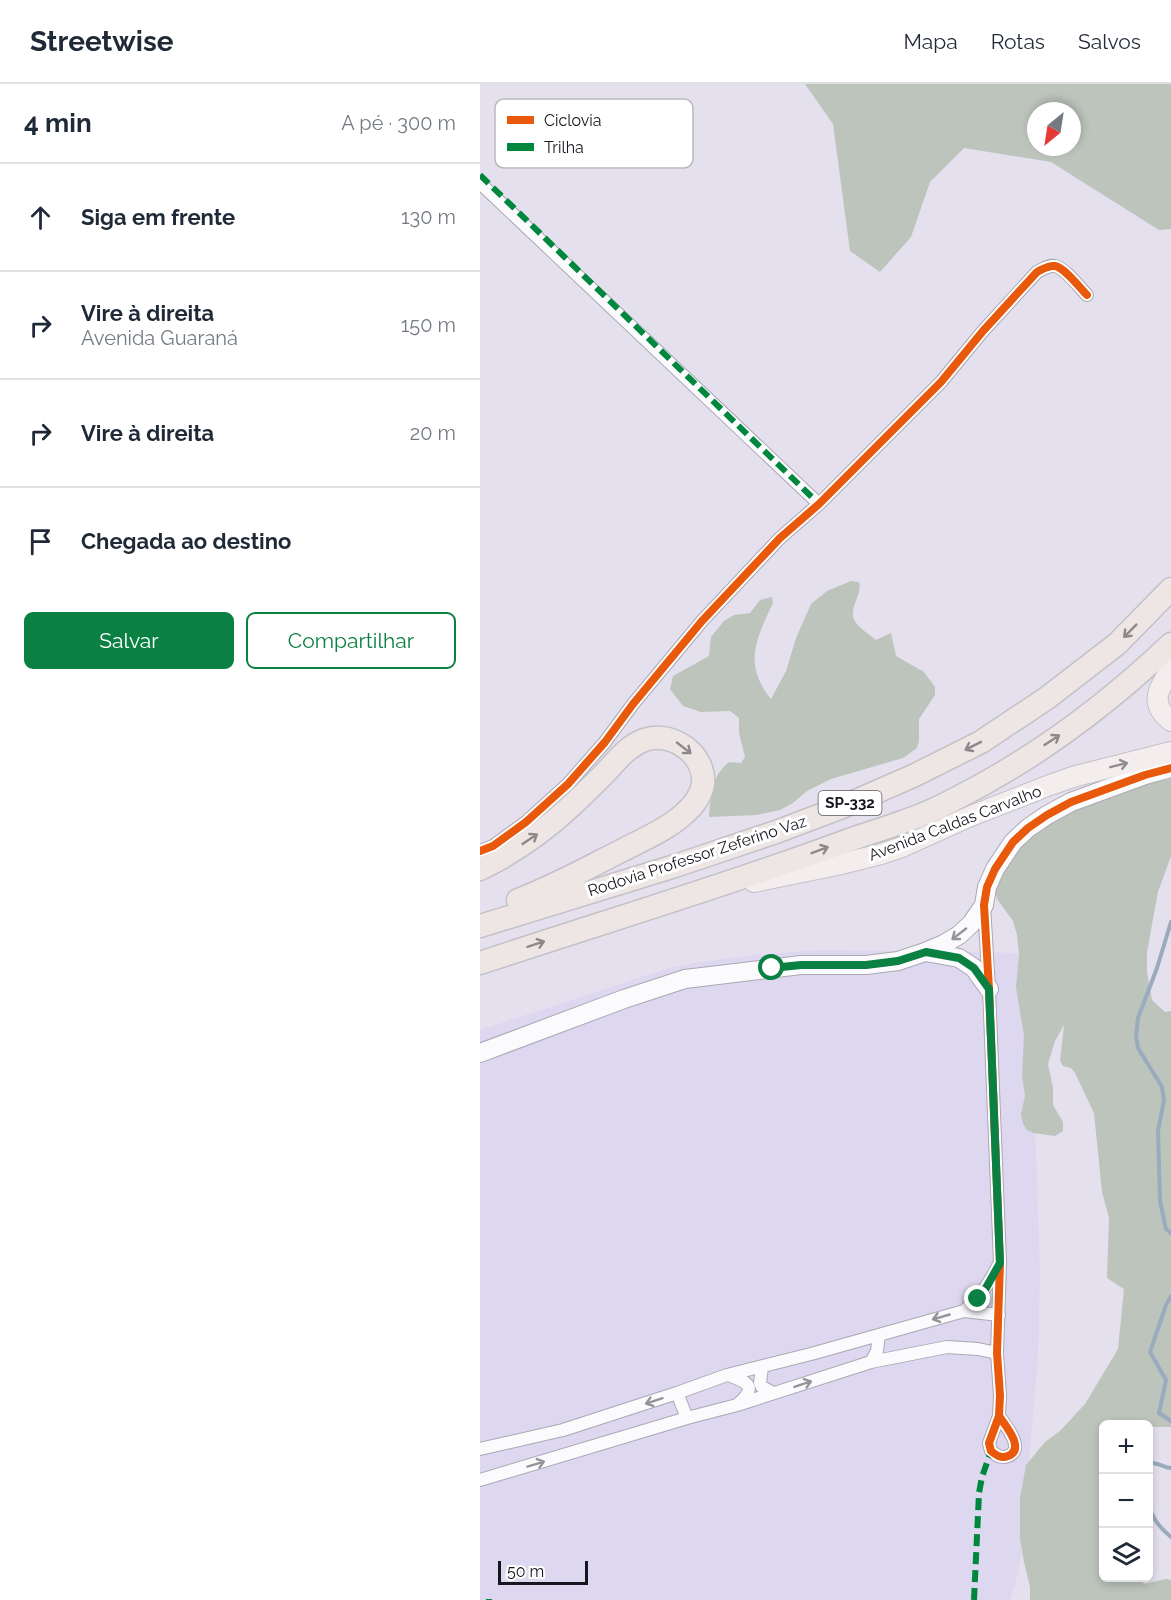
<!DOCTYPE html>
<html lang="pt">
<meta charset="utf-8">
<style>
body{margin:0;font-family:Raleway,sans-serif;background:#f6f6f7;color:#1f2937}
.controls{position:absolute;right:18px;bottom:18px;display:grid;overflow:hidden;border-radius:9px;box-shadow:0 3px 9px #0003}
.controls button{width:54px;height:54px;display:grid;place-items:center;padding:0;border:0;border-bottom:2px solid #e0e1e3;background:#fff;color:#1f2937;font:30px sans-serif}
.compass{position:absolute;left:547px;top:18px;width:54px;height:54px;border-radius:50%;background:#fff;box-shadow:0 3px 9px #0003;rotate:210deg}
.scale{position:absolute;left:18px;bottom:15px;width:90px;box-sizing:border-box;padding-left:6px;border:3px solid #17151e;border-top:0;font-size:16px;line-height:21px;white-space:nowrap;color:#17151e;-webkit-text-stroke:4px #fff;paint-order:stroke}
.stop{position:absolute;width:18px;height:18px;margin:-14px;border:4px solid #0b8043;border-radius:50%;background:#fff}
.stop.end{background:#0b8043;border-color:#fff;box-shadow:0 2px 6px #0008}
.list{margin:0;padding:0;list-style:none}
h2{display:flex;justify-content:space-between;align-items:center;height:78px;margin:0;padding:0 24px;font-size:26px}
h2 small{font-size:20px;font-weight:400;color:#747a83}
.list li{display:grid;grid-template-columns:39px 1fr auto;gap:18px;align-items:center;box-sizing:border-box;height:108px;padding:0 24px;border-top:2px solid #e0e1e3}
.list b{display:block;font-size:22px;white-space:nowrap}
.list p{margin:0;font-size:20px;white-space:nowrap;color:#747a83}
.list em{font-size:20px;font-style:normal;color:#747a83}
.actions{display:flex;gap:12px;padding:18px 24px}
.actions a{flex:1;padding:14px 0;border:2px solid #0b8043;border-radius:9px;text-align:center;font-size:21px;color:#0b8043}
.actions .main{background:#0b8043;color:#fff}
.icon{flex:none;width:33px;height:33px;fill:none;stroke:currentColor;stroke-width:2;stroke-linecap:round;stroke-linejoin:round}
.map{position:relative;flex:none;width:691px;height:1516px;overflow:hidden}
header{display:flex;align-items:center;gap:36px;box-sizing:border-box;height:84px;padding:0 30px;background:#fff;border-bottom:2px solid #e0e1e3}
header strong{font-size:28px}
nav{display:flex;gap:33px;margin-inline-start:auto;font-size:21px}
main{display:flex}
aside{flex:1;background:#fff}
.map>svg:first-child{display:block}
.built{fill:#ddd7ef}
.forest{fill:#bcc4bc;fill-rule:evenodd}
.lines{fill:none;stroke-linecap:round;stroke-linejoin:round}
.stream{stroke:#9aabbe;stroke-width:4}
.street-casing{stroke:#aba8b3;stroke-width:14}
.secondary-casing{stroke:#aba8b3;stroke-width:20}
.primary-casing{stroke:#c3c1c7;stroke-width:22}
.highway-casing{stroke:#c3c1c7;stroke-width:25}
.street{stroke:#fbfafc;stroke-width:12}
.secondary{stroke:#fbfafc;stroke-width:18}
.primary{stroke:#f3eeed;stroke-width:20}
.highway{stroke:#ede6e4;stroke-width:22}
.quiet{stroke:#00873e;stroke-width:6;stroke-dasharray:12 6;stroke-linecap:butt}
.cycleway-casing{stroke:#fff;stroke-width:11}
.cycleway{stroke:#e8590c;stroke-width:8}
.oneway{stroke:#8d888b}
.oneway2{stroke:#908c90}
.oneway3{stroke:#949398}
.route{stroke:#0b8043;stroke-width:8}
.labels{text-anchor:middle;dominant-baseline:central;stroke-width:6;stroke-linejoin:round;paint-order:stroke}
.shield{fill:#fff;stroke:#5d5b62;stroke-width:1.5}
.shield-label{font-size:15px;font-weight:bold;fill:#17151e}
.street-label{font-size:16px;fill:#17151e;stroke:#fff}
.key{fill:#fff;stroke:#b9b9bc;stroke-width:1.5}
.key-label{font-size:16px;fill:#17151e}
</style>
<header>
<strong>Streetwise</strong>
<nav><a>Mapa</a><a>Rotas</a><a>Salvos</a></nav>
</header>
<main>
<aside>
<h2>4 min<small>A pé · 300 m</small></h2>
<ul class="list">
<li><svg class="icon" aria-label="ahead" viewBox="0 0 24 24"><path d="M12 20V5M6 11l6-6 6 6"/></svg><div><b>Siga em frente</b></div><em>130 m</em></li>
<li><svg class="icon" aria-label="right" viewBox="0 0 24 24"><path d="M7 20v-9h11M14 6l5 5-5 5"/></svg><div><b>Vire à direita</b><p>Avenida Guaraná</p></div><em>150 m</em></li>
<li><svg class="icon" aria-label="right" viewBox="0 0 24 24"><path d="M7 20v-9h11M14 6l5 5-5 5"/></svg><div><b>Vire à direita</b></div><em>20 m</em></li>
<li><svg class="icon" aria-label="arrive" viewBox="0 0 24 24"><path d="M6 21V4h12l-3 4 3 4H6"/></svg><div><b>Chegada ao destino</b></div></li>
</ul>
<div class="actions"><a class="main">Salvar</a><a>Compartilhar</a></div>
</aside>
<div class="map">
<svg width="691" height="1516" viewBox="0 0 691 1516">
<rect width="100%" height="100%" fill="#e4e0ee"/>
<!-- built -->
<path class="built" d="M338,866L538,869L556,1066L560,1190L558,1271L541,1472L536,1498L530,1516H0V946L189,884L215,879L267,872Z"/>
<!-- forest -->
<path class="forest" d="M325,0H691V145L679,146L571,78L484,64L450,98L431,153L400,188L370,167L353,40ZM556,27H592V63H556Z
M371,497L379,498C383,512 365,527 377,540C382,546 390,551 396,556L411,549L416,572L444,588L455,603V611L439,635V657L437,664L423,674L351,695L327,707L313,719L300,726L276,731L229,733C231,711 231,693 249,678L261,679L265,673L259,649V634L250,627L221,628L203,622L190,605L193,592L229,572L231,553L244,537L254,531L270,529L280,516L292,513L293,519C276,555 263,580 291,615L306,587L316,554L331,520L347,507Z
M691,695V772L678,808L667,868V888L672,916L685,928L691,927V1343H669L668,1340H624V1494H660L664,1500L686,1495L691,1496V1516H550V1503L544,1478L540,1455V1414L546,1381L565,1358L580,1347L605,1320L638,1265L644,1205L627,1194L629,1134L622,1108L614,1029L595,989L591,984L583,982L580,977L584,941L575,957L568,980L573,1004V1021L583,1038V1047L575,1052L553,1049L547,1046L543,1040L541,1030L545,1012L542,992L544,952L536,903L539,871L537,851L533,837L517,815L514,803L524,783L559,742L645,701Z"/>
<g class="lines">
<!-- stream -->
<path class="stream" d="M691,838L677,884L658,934L656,952L658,964L682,1003L684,1016L678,1047L680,1117L686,1145L691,1149
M691,1212L686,1221L670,1268L686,1296L679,1329L691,1337
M668,1381C676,1376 683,1384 691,1384
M668,1392C672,1400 669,1408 669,1416C669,1431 680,1444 691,1453"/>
<!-- street casing -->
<g class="street-casing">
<path id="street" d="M0,99L339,420
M0,767L13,762L46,738L88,700L125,658L153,620L222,537L300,454L339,420L461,298L503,247L557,188C563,185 568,181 575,182C585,184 600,204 607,211
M504,821L509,905L520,1179L517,1269L520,1311L519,1332L509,1359L511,1367C516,1371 521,1375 528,1372C546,1365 525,1341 519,1332
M484,1227C500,1213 508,1201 518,1182
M391,1278L397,1267L399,1251
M282,1283L280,1299L282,1303L293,1309
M248,1291C268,1298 278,1303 258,1320
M197,1309L207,1334
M0,1365L83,1346L197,1309L247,1291L331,1270L484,1227L519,1231
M0,1396L207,1334L257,1321L391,1278L467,1263L498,1265L517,1269"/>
</g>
<!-- secondary casing -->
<g class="secondary-casing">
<path id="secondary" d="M445,868L479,874L494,884L509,905
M0,969L144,915L205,895L321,881H386L418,877L445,868L464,860L479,851L491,840L504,821L507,803L515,785L533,758L548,744L567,731L591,718L665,691L691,684"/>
</g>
<!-- primary casing -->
<g class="primary-casing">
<path id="primary" d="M691,585C679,605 668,619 691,637
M274,798L357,781L401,770L422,763L491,732L570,701L596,692L691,668"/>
</g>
<!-- highway casing -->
<g class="highway-casing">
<path id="highway" d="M0,785C33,769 63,748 90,723C101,713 112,702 123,691C136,678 146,663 164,656C191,646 226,670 223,700C221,712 212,723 204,730C188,745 160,757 141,767C107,784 73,803 38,816
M0,842L195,782L296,748L362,723L433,692L501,658L567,614L637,560L691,505
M0,879C120,839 242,803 361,759C382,751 404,745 425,737C443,731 462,722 479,713C557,673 628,620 691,560"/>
</g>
<!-- street -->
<use href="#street" class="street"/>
<!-- secondary -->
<use href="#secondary" class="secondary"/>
<!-- primary -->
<use href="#primary" class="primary"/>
<!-- highway -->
<use href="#highway" class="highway"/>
<!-- quiet -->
<path class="quiet" d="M0,91L339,420
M9,1515V1516
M494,1516L499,1409L502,1393L511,1367"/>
<!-- cycleway casing -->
<g class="cycleway-casing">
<path id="cycleway" d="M0,767L13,762L46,738L88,700L125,658L153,620L222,537L300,454L339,420L461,298L503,247L557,188C563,185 568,181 575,182C585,184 600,204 607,211
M519,1332C525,1341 546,1365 528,1372C521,1375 516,1371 511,1367L509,1359L519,1332L520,1311L517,1269L520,1179L509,905L504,821L507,803L515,785L533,758L548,744L567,731L591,718L665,691L691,684"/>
</g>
<!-- cycleway -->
<use href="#cycleway" class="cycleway"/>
</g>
<!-- one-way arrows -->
<defs><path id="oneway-shaft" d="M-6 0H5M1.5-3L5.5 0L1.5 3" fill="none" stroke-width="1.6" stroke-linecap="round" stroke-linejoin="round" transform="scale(1.5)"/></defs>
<g class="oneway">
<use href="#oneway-shaft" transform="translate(650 547) rotate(135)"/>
<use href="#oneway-shaft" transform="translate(572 656) rotate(-33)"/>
<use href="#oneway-shaft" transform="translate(493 662) rotate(153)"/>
<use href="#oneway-shaft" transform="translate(204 664) rotate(38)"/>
<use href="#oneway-shaft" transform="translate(50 755) rotate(-34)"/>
<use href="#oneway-shaft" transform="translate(340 766) rotate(-21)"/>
<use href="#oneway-shaft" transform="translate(56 860) rotate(-18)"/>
</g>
<use class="oneway2" href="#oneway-shaft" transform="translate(639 681) rotate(-14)"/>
<g class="oneway3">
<use href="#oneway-shaft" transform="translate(479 850) rotate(142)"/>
<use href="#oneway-shaft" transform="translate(461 1233) rotate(164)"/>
<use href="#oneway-shaft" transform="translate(323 1300) rotate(-18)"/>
<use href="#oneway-shaft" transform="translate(174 1317) rotate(162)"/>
<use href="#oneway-shaft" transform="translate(56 1380) rotate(-17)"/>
</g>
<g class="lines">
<!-- route -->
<path class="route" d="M292,884L321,881H386L418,877L446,868L479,874L494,884L509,905L520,1179L506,1204L498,1215"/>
</g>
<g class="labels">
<!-- shield labels -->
<rect class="shield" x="338.5" y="707" width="63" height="24" rx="4.5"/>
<g class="shield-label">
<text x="370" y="719">SP-332</text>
</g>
<!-- street labels -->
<g class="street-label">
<text transform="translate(475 739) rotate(-21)">Avenida Caldas Carvalho</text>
<text transform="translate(217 772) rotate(-18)">Rodovia Professor Zeferino Vaz</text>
</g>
</g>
<!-- legend -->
<rect x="15" y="15" width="198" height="69" rx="9" class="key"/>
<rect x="27" y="32" width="27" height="8" fill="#e8590c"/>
<rect x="27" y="59" width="27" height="8" fill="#00873e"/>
<g class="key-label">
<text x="64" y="42">Ciclovia</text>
<text x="64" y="69">Trilha</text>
</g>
</svg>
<div class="controls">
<button>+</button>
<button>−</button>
<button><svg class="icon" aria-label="layers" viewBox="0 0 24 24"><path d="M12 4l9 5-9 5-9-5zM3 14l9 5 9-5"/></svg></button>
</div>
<svg class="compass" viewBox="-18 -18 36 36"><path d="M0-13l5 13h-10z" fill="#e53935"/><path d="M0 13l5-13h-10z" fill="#747a83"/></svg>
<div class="scale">50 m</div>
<div class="stop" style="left:292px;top:884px"></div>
<div class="stop end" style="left:498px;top:1215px"></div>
</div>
</main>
